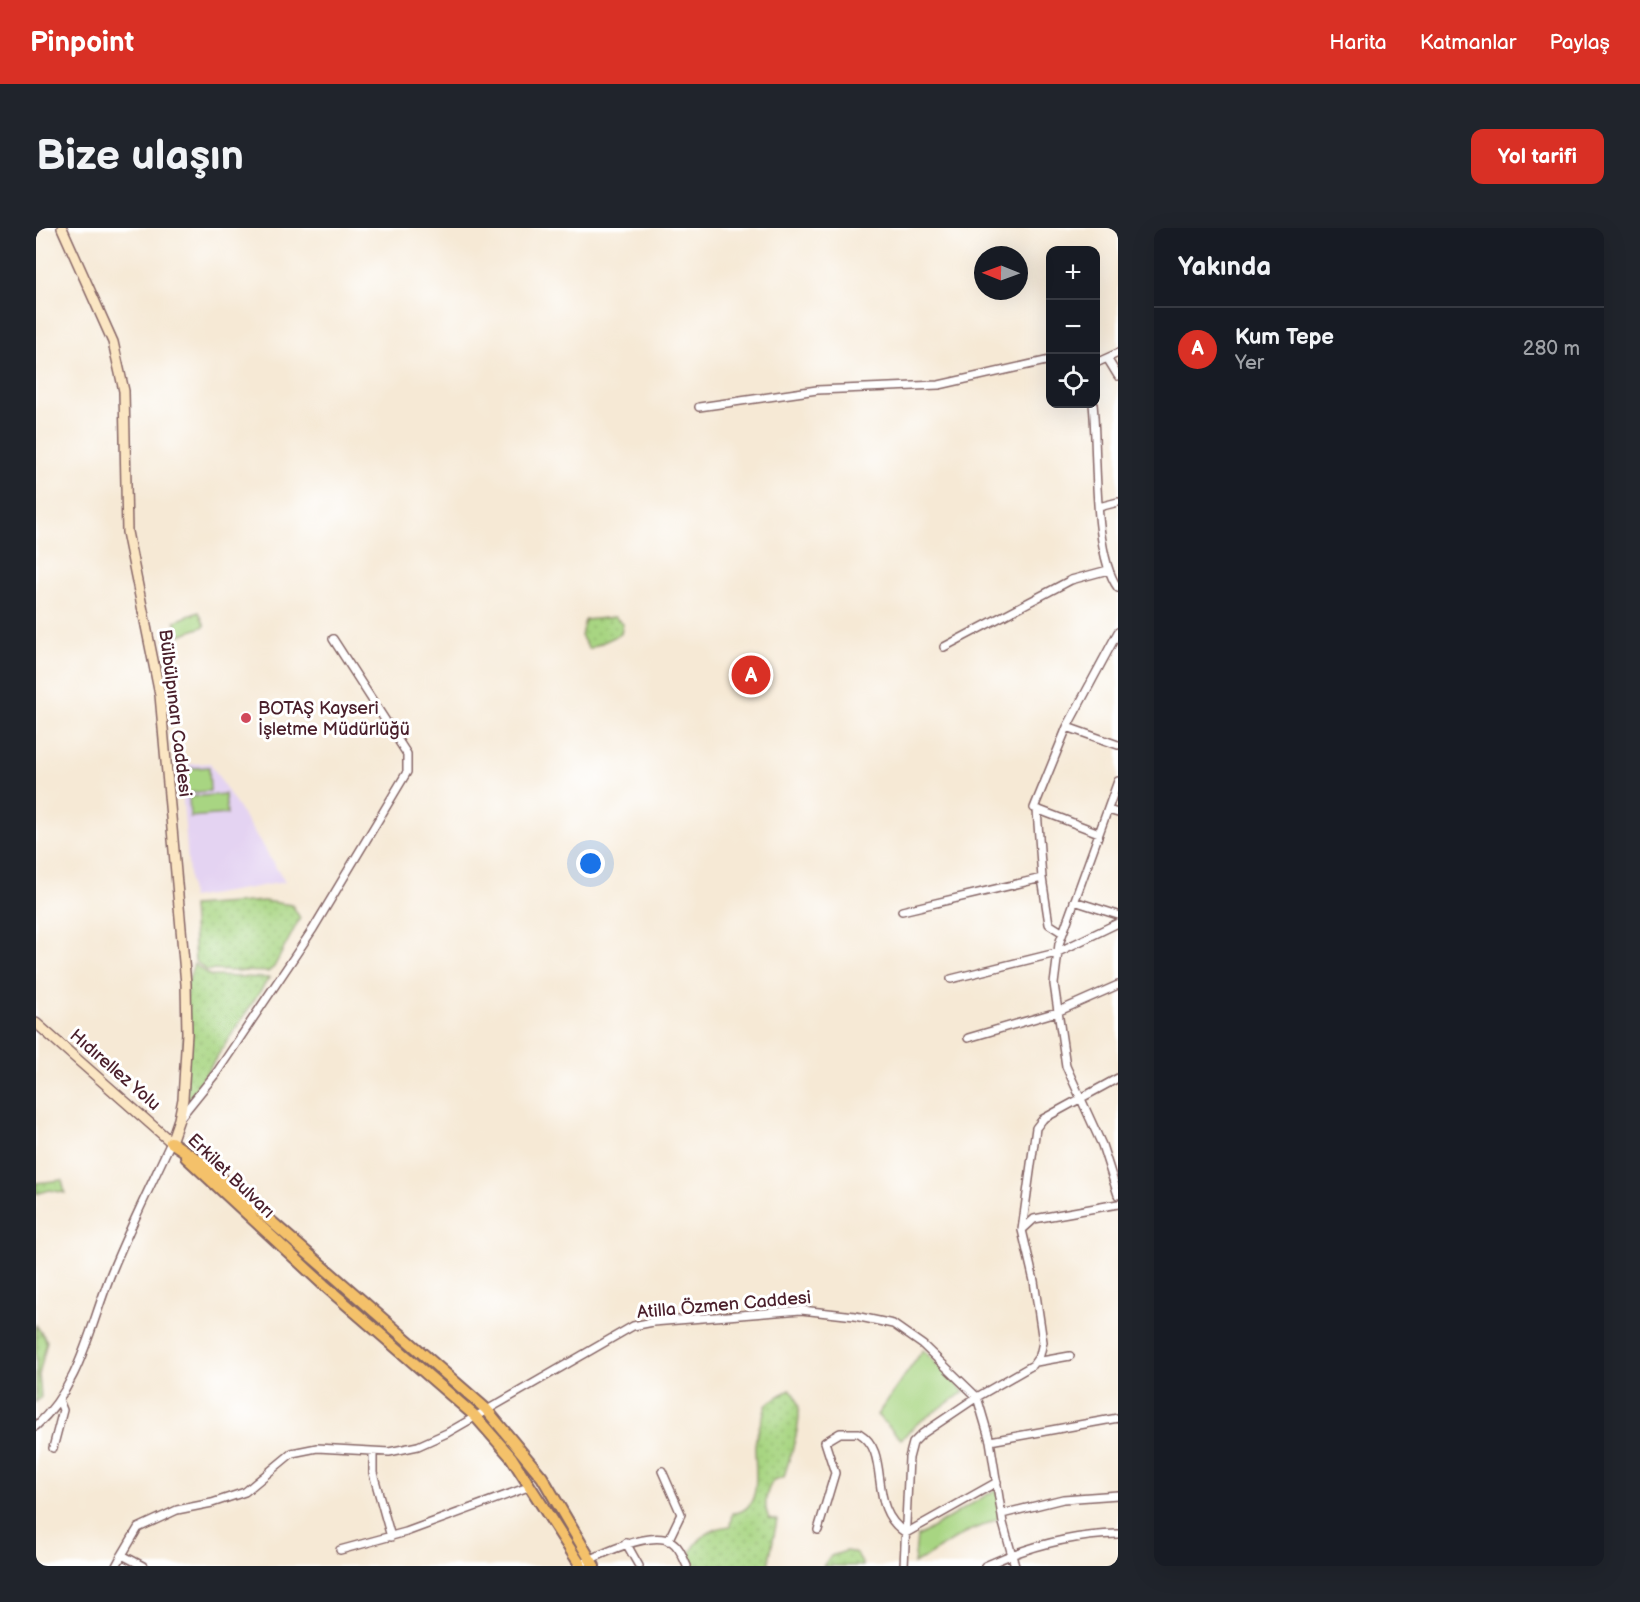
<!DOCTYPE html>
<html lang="tr">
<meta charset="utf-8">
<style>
body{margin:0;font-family:"Balsamiq Sans",sans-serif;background:#20242c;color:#f1f3f6}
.controls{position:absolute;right:18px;top:18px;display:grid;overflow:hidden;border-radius:12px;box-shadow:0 6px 24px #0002}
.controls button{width:54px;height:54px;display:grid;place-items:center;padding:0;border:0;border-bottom:2px solid #363941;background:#171b24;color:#f1f3f6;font:30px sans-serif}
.compass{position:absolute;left:938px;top:18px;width:54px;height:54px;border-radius:50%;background:#171b24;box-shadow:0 6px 24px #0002;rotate:271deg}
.you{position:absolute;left:555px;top:636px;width:21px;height:21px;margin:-15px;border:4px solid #fff;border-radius:50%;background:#1a73e8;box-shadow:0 0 0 9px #1a73e833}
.badge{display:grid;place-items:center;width:39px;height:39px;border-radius:50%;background:#d93025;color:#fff;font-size:20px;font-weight:700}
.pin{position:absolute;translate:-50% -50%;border:3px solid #fff;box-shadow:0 2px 6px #0006}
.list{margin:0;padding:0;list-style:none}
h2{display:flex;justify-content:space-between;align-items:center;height:78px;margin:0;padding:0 24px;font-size:26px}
h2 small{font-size:20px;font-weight:400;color:#9ea1a6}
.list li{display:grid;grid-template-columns:39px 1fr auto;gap:18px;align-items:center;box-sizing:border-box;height:84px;padding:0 24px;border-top:2px solid #363941}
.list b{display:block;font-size:22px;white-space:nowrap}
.list p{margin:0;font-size:20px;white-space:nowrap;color:#9ea1a6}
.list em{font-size:20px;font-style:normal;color:#9ea1a6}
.icon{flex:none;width:33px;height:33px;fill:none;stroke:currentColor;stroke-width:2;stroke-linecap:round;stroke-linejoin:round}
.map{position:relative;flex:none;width:1082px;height:1338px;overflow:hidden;border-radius:12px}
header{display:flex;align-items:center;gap:36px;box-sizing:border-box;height:84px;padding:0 30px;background:#d93025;color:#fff}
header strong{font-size:28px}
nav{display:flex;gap:33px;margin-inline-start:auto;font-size:21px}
.intro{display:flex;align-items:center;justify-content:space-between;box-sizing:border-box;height:144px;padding:0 36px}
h1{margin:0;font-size:42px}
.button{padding:15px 27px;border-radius:12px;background:#d93025;color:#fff;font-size:21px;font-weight:700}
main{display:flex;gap:36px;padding:0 36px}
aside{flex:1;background:#171b24;border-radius:12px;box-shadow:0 6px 24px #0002}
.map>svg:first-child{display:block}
.built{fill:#e4d3f2}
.grass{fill:url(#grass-dots);stroke:#797a56;stroke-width:1.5}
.green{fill:#a8d582;stroke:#797a56;stroke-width:1.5}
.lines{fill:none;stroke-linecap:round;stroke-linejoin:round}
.street-casing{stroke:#866666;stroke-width:10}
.secondary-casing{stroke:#866666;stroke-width:12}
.primary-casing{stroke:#866666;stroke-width:14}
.street{stroke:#fff;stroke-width:7}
.secondary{stroke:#fbe6c3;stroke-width:9}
.primary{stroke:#f4c16a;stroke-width:10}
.poi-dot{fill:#d1495b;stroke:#fff;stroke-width:2}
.labels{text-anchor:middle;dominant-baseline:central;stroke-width:6;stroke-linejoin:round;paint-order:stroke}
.poi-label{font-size:18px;fill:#4a1f2b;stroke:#fff;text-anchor:start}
.street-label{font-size:18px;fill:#4a1f2b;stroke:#fff}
</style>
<header>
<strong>Pinpoint</strong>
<nav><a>Harita</a><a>Katmanlar</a><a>Paylaş</a></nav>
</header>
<div class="intro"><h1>Bize ulaşın</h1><a class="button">Yol tarifi</a></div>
<main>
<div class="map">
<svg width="1082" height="1338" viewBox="0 0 1082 1338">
<defs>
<pattern id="grass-dots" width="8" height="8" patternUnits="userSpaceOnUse" patternTransform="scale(1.5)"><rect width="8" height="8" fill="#a8d582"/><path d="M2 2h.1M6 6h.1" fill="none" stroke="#92b670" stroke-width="1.8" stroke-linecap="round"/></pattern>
</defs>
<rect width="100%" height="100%" fill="#fff"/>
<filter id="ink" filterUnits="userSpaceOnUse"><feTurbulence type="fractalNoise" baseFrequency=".0167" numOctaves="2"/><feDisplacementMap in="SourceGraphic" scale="12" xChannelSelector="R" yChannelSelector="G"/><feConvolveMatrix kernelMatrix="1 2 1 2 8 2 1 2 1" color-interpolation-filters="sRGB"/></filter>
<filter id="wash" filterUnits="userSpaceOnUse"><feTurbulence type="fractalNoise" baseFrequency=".008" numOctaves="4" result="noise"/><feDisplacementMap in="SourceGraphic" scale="24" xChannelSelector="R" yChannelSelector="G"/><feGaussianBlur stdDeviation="1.35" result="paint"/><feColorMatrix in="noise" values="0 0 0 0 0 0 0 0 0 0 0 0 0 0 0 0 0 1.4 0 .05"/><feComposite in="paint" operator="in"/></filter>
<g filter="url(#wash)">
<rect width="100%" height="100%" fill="#f6e9d5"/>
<!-- built -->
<path class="built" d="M174,535L249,654L155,670L144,537Z"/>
<!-- grass -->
<path class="grass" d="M579,389L587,396L585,406L553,421L545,408L549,392Z
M228,673L256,677L264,690L238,739L232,744L170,742L159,733L156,678Z
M158,736L175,748L233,750L155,868L145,879L150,760Z
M26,952L29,965L14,962L0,966V955Z
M0,1097L11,1113L3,1147L5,1169L0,1174Z
M754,1161C775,1178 754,1226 748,1249L738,1252C730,1261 727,1279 733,1290L741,1292L732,1338H658L653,1328C661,1310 675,1300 694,1298L696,1285C729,1284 718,1237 719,1217C720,1204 727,1189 731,1176Z
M810,1323L821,1325L827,1338H787L795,1328Z"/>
<!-- green -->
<path class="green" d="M163,384L169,398L144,407L139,393Z
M173,539L174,563L148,565L146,541Z
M189,566L191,586L154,589L153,569Z
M887,1122L928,1164L882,1195L865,1211L841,1187Z
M962,1260L964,1290L931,1304L878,1336L881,1309Z"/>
</g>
<g filter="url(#ink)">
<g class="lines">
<!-- street casing -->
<g class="street-casing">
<path id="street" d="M1071,130L1082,148
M1060,135L1082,125
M1057,176C1062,222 1056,325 1082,360
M663,179L781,162L903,157L1014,132
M1063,279L1082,274
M908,419L1035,352L1072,342
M1031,499L1082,404
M1082,553L1023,716L1018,756L1030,838L1066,917L1082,967
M1001,582L1006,650L1013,696L1027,705
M1072,582L1082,585
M1063,605L998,580L1031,499L1082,517
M1038,673L1082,687
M866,683L1006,650
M915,751L1020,725L1082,695
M932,810L1021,784L1082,757
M143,891L181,844L277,701L371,544V526L297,411
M986,1002L998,991L1082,976
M1000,1134L1034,1128
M0,1198C45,1157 54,1097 76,1043C94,999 115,957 135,914
M954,1213L1082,1190
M17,1220L27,1182L23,1172
M337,1224V1245L355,1309
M626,1243L645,1286L632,1313
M966,1286L1027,1271L1082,1267
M782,1302L799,1245L789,1214L804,1205H823C857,1225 829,1279 870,1305L961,1254
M590,1315L603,1338
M304,1322L370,1304L495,1258
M80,1338L86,1327
M107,1338L86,1327L102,1300L141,1282L176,1275L209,1264L256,1225L281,1220L353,1224L382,1218L411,1205L597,1098L617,1094L765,1082L819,1088L857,1096L887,1117L941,1169L954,1213L967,1295L979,1338
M541,1338C561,1328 614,1301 636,1314C644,1319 647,1330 651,1338
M868,1338L873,1230L877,1215L886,1206L941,1169L997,1137L1004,1127L1007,1114L998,1053L986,1002L1000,900L1007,891L1082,850
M949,1338C992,1318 1035,1307 1082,1306"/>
</g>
<!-- secondary casing -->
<g class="secondary-casing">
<path id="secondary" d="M0,795L135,914L143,891L147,871L151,805L150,756L124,467L91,304L88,163L77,114L26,0"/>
</g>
<!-- primary casing -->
<g class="primary-casing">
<path id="primary" d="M135,914L174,940L450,1181L506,1249L558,1338
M150,929L288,1057L439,1188L475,1229L545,1338"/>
</g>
<!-- street -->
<use href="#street" class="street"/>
<!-- secondary -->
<use href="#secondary" class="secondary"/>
<!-- primary -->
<use href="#primary" class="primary"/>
</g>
</g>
<!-- markers -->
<circle class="poi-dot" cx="210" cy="490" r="6"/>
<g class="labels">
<!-- poi labels -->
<g class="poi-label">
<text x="222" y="480">BOTAŞ Kayseri<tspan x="222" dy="21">İşletme Müdürlüğü</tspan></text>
</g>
<!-- street labels -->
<g class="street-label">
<text transform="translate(139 485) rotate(83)">Bülbülpınarı Caddesi</text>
<text transform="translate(79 842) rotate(41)">Hıdırellez Yolu</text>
<text transform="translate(195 948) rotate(44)">Erkilet Bulvarı</text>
<text transform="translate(688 1077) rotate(-5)">Atilla Özmen Caddesi</text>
</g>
</g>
</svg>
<div class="controls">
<button>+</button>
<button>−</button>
<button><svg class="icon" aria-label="locate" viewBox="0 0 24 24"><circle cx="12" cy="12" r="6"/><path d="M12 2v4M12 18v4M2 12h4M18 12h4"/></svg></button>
</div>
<svg class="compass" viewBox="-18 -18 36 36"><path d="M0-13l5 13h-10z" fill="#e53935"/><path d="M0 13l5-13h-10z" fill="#9ea1a6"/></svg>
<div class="you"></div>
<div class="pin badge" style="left:715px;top:447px">A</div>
</div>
<aside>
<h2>Yakında<small></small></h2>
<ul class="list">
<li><span class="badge">A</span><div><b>Kum Tepe</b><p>Yer</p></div><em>280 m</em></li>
</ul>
</aside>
</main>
